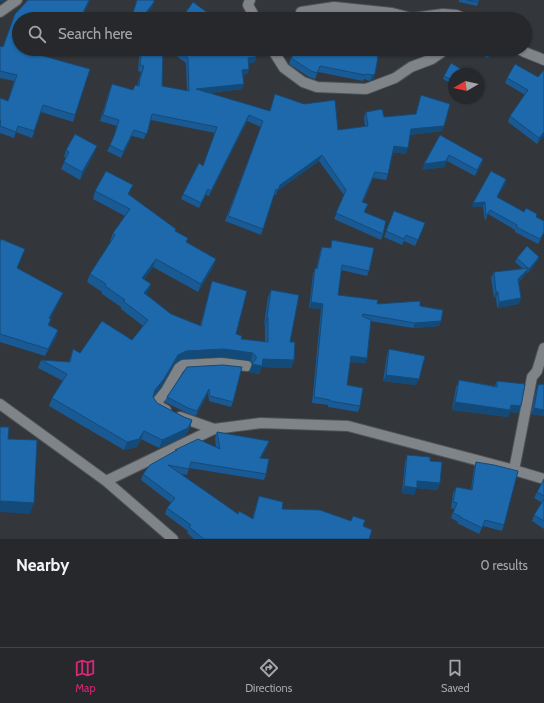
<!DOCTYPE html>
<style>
body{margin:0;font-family:Cabin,sans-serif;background:#2e3034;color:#f1f3f6}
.compass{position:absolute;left:448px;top:68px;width:36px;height:36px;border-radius:50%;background:#26282c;box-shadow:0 1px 3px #0004;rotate:261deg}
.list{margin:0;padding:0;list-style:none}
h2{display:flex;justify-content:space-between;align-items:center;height:52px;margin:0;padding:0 16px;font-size:17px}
h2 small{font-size:13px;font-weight:400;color:#a4a6a9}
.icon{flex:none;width:22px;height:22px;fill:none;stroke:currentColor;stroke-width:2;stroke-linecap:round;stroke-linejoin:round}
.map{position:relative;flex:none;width:544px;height:539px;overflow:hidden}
.search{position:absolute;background:#26282c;box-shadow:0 1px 3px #0004;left:12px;right:12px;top:12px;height:44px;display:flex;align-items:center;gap:10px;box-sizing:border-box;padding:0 14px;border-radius:22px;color:#a4a6a9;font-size:15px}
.sheet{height:108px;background:#26282c}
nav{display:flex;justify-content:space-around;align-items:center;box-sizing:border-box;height:56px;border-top:1px solid #424448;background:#26282c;font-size:11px;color:#a4a6a9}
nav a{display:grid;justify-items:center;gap:2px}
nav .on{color:#db2777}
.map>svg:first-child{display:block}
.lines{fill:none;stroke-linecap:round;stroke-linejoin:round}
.street-casing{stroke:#4f5356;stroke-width:12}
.street{stroke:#7f8488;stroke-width:10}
.wall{fill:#195a94}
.shaded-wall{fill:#144a78}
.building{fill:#1d69ac;stroke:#144a78}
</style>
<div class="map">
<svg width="544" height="539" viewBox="0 0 544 539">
<rect width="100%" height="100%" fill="#33363a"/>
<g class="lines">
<!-- street casing -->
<g class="street-casing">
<path id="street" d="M250,0L248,5L256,19
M0,12L17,0
M301,12L334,7L392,13L412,18L443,14L456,15L466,19
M272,49L284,68L303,82L317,87L366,89L395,78L411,67L432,59L442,52L444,49
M519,49C527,54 536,56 544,60
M0,404L106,481L173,539
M166,410L157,405V402L166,391L179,368L183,365L221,363L247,366
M180,417L214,429
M514,470L532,377L537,371L544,348
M106,481L214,429L261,423L348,426L514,470L544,479"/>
</g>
<!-- street -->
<use href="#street" class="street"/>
</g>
<!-- wall -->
<path class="wall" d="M28,0H90L81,19H19L18,49L90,69L73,122L41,112L32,138L16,132L14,138L0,133V98L8,101L14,81L0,78V46L3,47Z
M459,0H479L477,6L459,2Z
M78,49H99L96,56Z
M140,49H158L162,86L187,91L186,63L167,49H255L256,57L254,63H249V69L247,74L242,75V89L209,93L270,111L338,130L365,127L364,117L366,112L384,117L416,114L421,95L442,131L410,135L406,154L392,152L388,174L386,180L373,178L363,202L365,212L383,234L381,240L334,219L344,195L319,161L277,191L276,195H274L261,235L225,221L261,127L247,121L209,196L206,195L199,208L181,199L183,194L203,166L215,133L151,120L144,139L132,136L121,158L107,151L114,138L117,126L100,121L110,89L112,84L133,90L137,86L141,72L138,71Z
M474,49H493L488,58L473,50Z
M355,51L378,56L373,80L370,81L364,79L363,81L318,72L315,79L309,77L289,64L291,58Z
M544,70V135L537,144L508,122L510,116L525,95L505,83L507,78L538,77Z
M454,74V85L443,79L444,76Z
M440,135L483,159L481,165L475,176L447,161L444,167L422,170Z
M97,146L94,153L80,180L61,169L66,158L64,157L66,150Z
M506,179L505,184L497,197L524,212L537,214L536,217L544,221V233L538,244L515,232V230L488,214L485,221L483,207H472Z
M95,191L130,193L129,195L176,231L187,242L216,259L213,267L198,292L153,267L144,279L148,292L146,294L171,314L200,326L210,289L212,281L236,334L241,339L265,342V325L264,324L268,297L271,290L290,342L294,360L291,368L262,367L259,374L249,372L253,363L251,361L222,357L183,359L175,363L161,387L154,396L153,397L157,403L184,417L192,420L190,428L185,436L159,448L141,439L137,447L124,450L49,406L52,398L63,381L38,368L41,360L69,362L73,349L80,353L132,340L143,326L121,309V307L102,294V292L87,282L90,274L111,242L110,241L113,233L125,216L93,199Z
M394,211L425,223L415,246L404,241L402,245L384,237Z
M332,240L369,271L367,276L341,270L338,295L377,304L420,306L441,321L439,326L413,328L370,321L367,358L365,363L350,362L347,385L360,406L358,412L328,407V405L312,403L321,309L309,308L313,274L315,268L316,269L320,252L322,247L330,248Z
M0,242L22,256L17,268L63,293L50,319L49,325L58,330L56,337L45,356L0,342Z
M517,258L538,260L528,273L527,272L526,274L519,282V304L497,308L496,298H494L491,278L494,272L523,269L515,262Z
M389,349L416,385L383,381L387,355Z
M187,367L233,402L231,407L209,401L208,393L196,416L187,413L165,402L167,397Z
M459,380L495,386L497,381L521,406L518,413L510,412L508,417L452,410L456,387Z
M544,384V416L531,414L536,391L538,385Z
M217,432L269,441L267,447L261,458L266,474L264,480L189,468L187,475L181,474L238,514L252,519L259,496L282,509L363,526L369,539H194L187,533L188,531L165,514L167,508L171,503L141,480L143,474L175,451V450L216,447L215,438Z
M407,455L430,461L440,483L437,490L416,488L414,495L402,493L405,462Z
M476,462L504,525L502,531L483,526L479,534L457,523L458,522L451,518L454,509L451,508L453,493L456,487L471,490L474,468Z
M544,479V529L532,521L534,515L542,503L534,498L537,492Z"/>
<!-- shaded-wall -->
<path class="shaded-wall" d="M0,0H4L3,1L0,2Z
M89,0H90L81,19H80Z
M154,2L152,8L143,19H141Z
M492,49H493L488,58L491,51Z
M256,57L254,63L246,64L248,58Z
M249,69L247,74L240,75L242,70Z
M375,74L373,80L370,81L372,75Z
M244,84L242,89L194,95L196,89Z
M249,115L247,121L209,196L211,191Z
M444,126L442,131L409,135L411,129Z
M134,130L132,136L121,158L123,152Z
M544,132V135L537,144L539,138Z
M97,146L94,153L80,180L82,172Z
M394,146L408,148L406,154L391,152Z
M322,155L319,161L277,191L280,185Z
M449,155L447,161L444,167L422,170L424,164Z
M483,159L481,165L475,176L477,170Z
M506,179L505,184L495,201Z
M208,189L206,195L199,208L201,203Z
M485,202L483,207H472L473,203Z
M539,257L538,260L528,273L529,269Z
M156,259L153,267L139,286L142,278Z
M216,259L213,267L198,292L201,284Z
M529,268L526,274L516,285L518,279Z
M151,284L148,292L142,301L144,293Z
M496,292H498L496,298H494Z
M63,293L47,325L49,318Z
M521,298L519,304L497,308L499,302Z
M311,302L323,304L321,309L309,308Z
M267,317H268L265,325L264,324Z
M441,321L439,326L413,328L415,323Z
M58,330L56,337L45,356L48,349Z
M224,349L253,353L251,361L222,357L183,359L175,363L161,387L152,398L155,390L178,355L186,351Z
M351,356L367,358L365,363L349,362Z
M263,359L294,360L291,368L262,367L259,374L249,372L252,364Z
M386,375L419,379L416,385L383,381Z
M209,389L208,393L196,416L197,411Z
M455,402L511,405L521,406L518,413L510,412L508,417L452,410Z
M534,408L544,410V416L531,414Z
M192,420L190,428L185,436L159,448L162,440Z
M144,431L141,439L137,447L124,450L127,442Z
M269,441L267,447L258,464L260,458Z
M417,481L440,483L437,490L416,488L414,495L402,493L404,486Z
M0,501L34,503L30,514L0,512Z"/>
<!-- building -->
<path class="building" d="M28,0H89L80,19H81H19V47L18,49L90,69L75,115L43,105L34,131L18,126L16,132L0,126L1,121L0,120V98L8,101L17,75L0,71V46L3,47L15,14Z
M137,0H154V2L141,19H131Z
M467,0H479L478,2Z
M193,2L216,19H181Z
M142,49H158V51L159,49H163L162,86L189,91L188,58L177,49H255L256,57L248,58L249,69L242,70L244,84L196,89L270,111L275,94L304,104L335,100L338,130L368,126L366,112L382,109L384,117L416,114L421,95L450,104L444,126L411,129L408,148L394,146L388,174L375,172L362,202L368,204L364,212L386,221L383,234L336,213L346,190L322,155L280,185L278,190L276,189L263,229L228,216L263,121L249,115L211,191L208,189L201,203L183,194L199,163L203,166L217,127L152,114L147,134L134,130L123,152L110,145L114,136L119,120L103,115L112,84L133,90L135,85L139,86L140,79L144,66L140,65Z
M297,49H355V51L378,56L375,74L372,75L366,74L365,75L320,66L317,73L311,71L291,58Z
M451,63L464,71L462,74H454V81L444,76Z
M515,64L538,77L544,70V132L539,138L510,116L528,90L507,78Z
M75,134L97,146L82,172L64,162L69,152L66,150Z
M440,135L483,159L477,170L449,155L446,161L424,164Z
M106,171L133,185L128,194L176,229L175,231L188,238L186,242L216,259L201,284L156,259L142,278L151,284L144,293L171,314L201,326L212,281L247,291L236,334L242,336L241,339L268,342V317H267L271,290L299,295L290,342H295L294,360L263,359L262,366L252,364L256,359V356L253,353L224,349L186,351L178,355L164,379L155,390L153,397L157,403L184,417L192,420L188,428L162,440L144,431L139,439L127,442L52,398L67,374L41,360L70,362L73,349L80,353L102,321L132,340L148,320L123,301L125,300L105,286L106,284L90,274L115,235L113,233L130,209L95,191Z
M491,171L506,179L497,197L524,212L526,208L537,214L536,217L544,221V232L540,239L516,227L517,225L490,210L486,216L485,202L473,203Z
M394,211L425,223L418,240L406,235L404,239L386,231Z
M1,239L25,249L17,268L63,293L49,318L51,319L48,325L58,330L48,349L0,334V242Z
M332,240L374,248L369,271L342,265L338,295L378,300L377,304L420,301V306L443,310L441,321L415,323L363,314L362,316L371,320L367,358L351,356L347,385L363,388L360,406L330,401V400L314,397L323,304L311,302L315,268L317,269L322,247L331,248Z
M527,246L539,257L529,269L517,258Z
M529,268L518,279L521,298L499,302L498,292H496L494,272Z
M389,349L425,356L419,379L386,375Z
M223,365L242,367L233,402L210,396L209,389L197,411L188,408L167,397L187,367Z
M459,380L497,387V381L525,384L521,406L511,405L510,410L455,402Z
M544,384V410L534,408L538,385Z
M0,427H9L8,439L37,440L34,503L0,501Z
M217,432L269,441L260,458L269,459L266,474L191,462L189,469L168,465L238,514L239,511L253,519L259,496L283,502L282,509L320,510L351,521L353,516L365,520L363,526L372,530L369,539H204L189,527L191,525L167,508L175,498L143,474L150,465L177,450H175L198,439L220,449Z
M407,455L430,457V461L442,462L440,483L417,481V488L404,486Z
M476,462L494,465L518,471L504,525L485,520L482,528L460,517V516L453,513L457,503L453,502L456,487L472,490Z
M544,479V496L537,492Z
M544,499V521L534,515Z"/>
</svg>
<svg class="compass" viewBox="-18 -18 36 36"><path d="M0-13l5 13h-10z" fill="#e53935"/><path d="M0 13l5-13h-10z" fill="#a4a6a9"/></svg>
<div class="search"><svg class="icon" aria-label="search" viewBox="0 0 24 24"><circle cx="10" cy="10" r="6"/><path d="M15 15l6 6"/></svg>Search here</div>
</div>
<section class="sheet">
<h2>Nearby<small>0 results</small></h2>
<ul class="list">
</ul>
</section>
<nav>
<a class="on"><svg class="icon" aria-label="map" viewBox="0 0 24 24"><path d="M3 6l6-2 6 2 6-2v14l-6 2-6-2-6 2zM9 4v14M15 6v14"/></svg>Map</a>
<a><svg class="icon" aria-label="directions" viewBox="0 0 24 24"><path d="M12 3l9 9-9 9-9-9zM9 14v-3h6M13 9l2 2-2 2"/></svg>Directions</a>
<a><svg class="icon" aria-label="saved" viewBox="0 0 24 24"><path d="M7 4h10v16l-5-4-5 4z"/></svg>Saved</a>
</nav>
